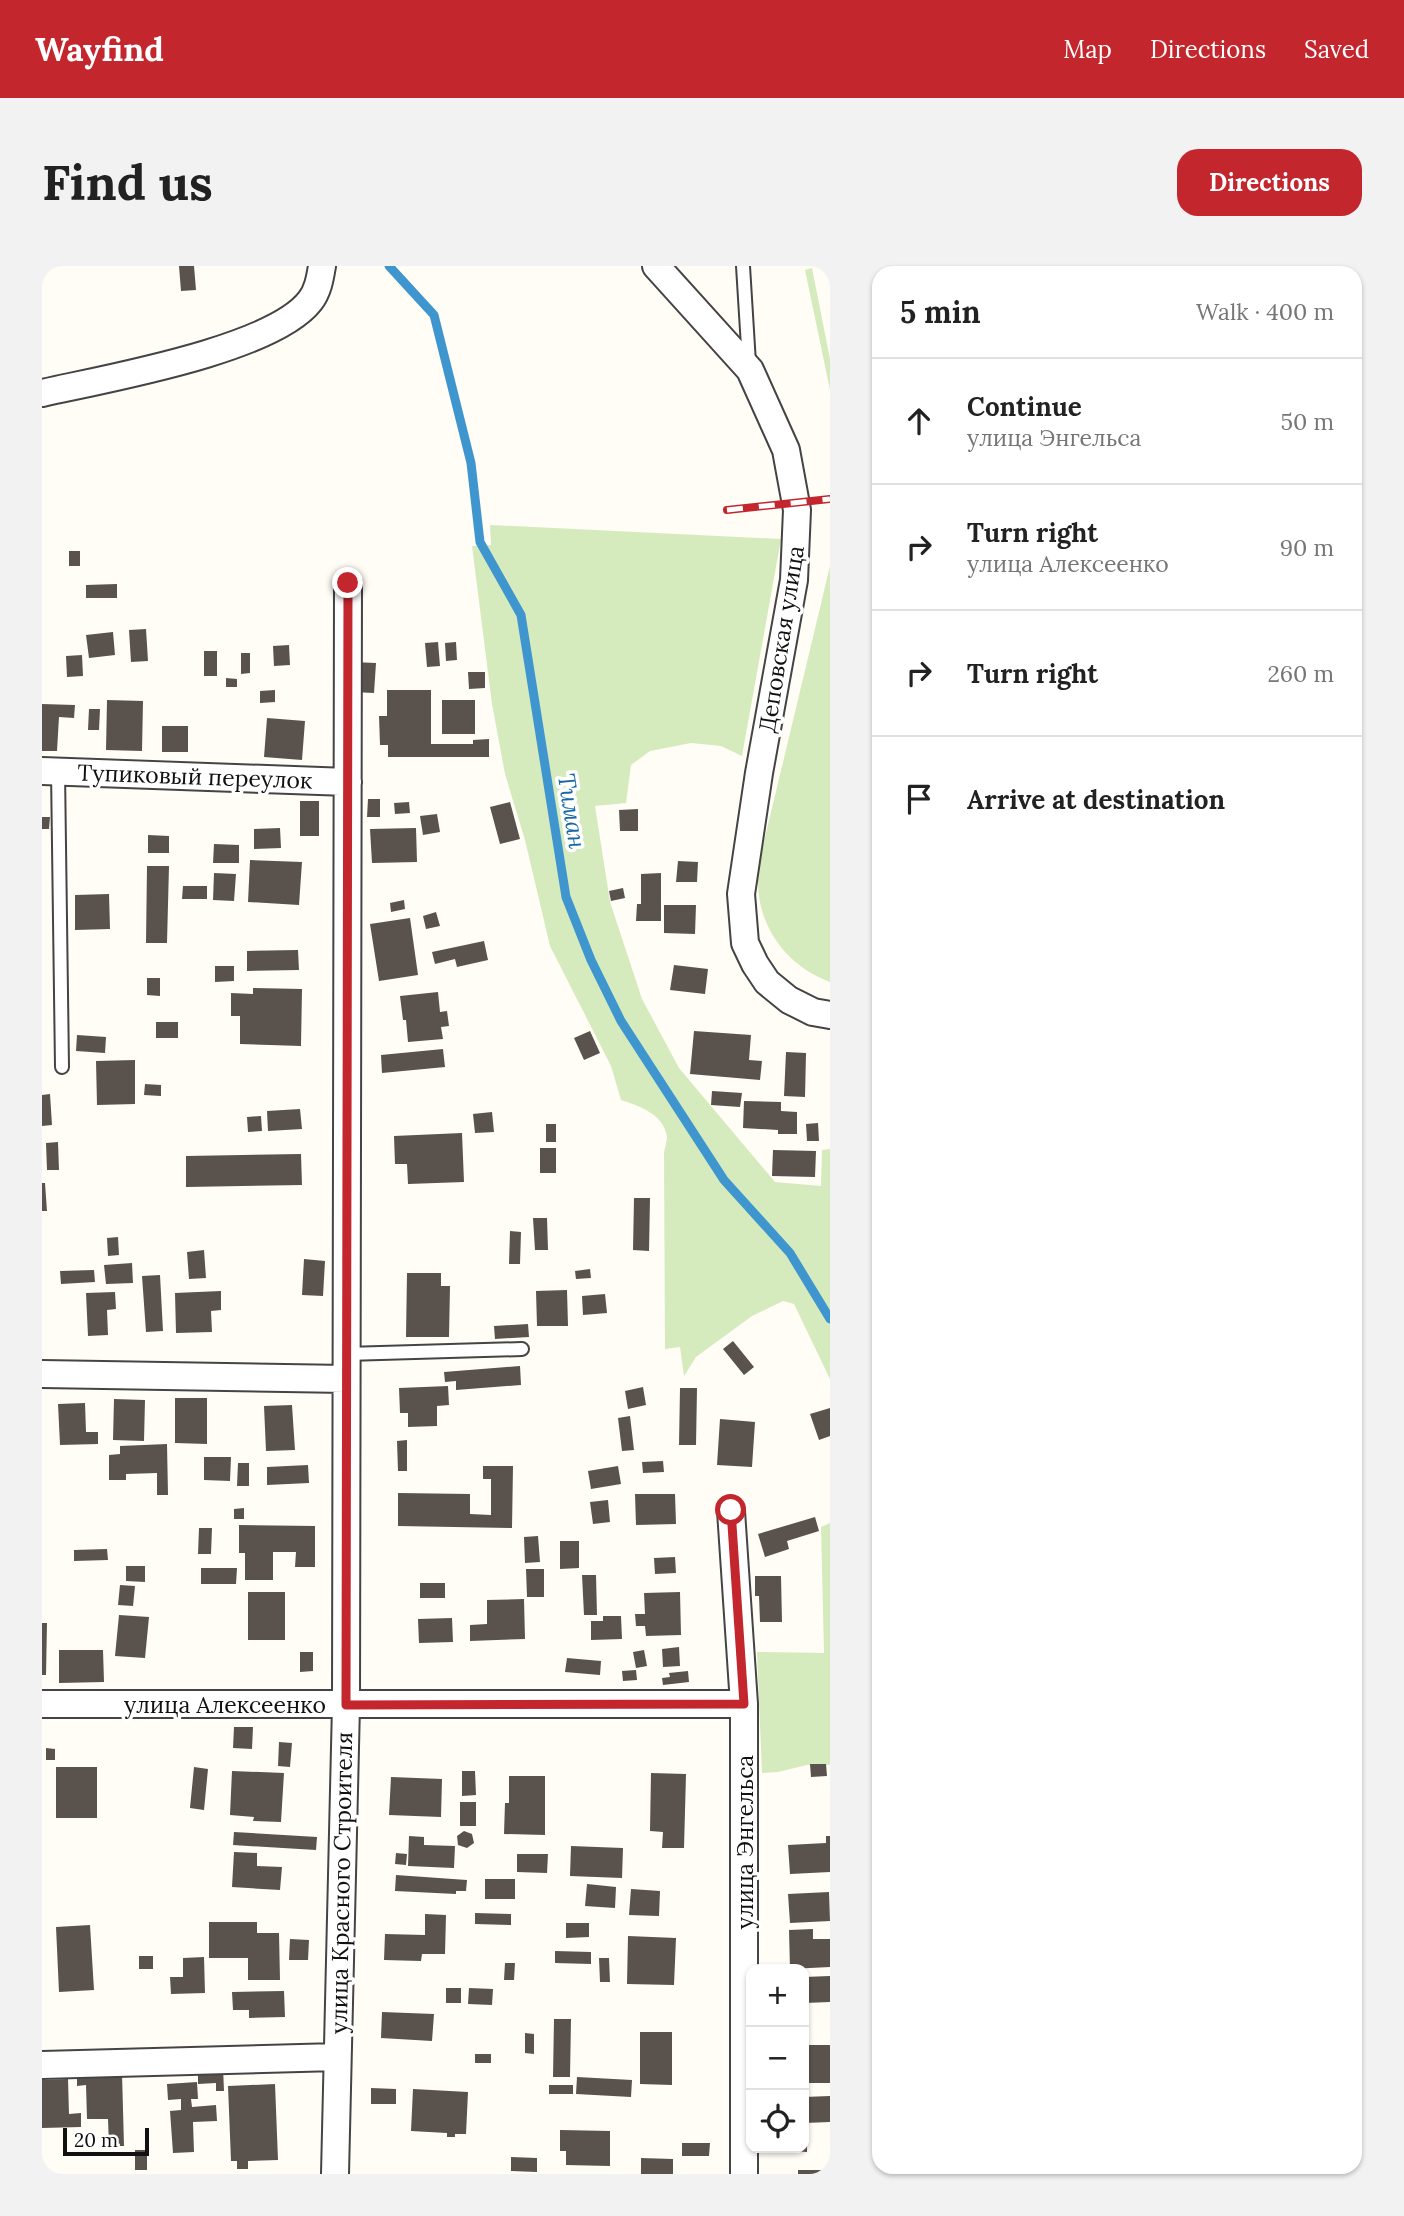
<!DOCTYPE html>
<meta charset="utf-8">
<style>
body{margin:0;font-family:Lora,serif;background:#f2f2f2;color:#222}
.controls{position:absolute;right:21px;bottom:21px;display:grid;overflow:hidden;border-radius:14px;box-shadow:0 2px 5px #0004}
.controls button{width:63px;height:63px;display:grid;place-items:center;padding:0;border:0;border-bottom:2px solid #e0e0e0;background:#fff;color:#222;font:35px sans-serif}
.scale{position:absolute;left:21px;bottom:18px;width:86px;box-sizing:border-box;padding-left:7px;border:4px solid #111;border-top:0;font-size:19px;line-height:24px;white-space:nowrap;color:#111;-webkit-text-stroke:5px #fff;paint-order:stroke}
.stop{position:absolute;width:21px;height:21px;margin:-16px;border:5px solid #c4262e;border-radius:50%;background:#fff}
.stop.end{background:#c4262e;border-color:#fff;box-shadow:0 2px 7px #0008}
.list{margin:0;padding:0;list-style:none}
h2{display:flex;justify-content:space-between;align-items:center;height:91px;margin:0;padding:0 28px;font-size:30px}
h2 small{font-size:23px;font-weight:400;color:#767676}
.list li{display:grid;grid-template-columns:46px 1fr auto;gap:21px;align-items:center;box-sizing:border-box;height:126px;padding:0 28px;border-top:2px solid #e0e0e0}
.list b{display:block;font-size:26px;white-space:nowrap}
.list p{margin:0;font-size:23px;white-space:nowrap;color:#767676}
.list em{font-size:23px;font-style:normal;color:#767676}
.icon{flex:none;width:38px;height:38px;fill:none;stroke:currentColor;stroke-width:2;stroke-linecap:round;stroke-linejoin:round}
.map{position:relative;flex:none;width:788px;height:1908px;overflow:hidden;border-radius:21px}
header{display:flex;align-items:center;gap:42px;box-sizing:border-box;height:98px;padding:0 35px;background:#c4262e;color:#fff}
header strong{font-size:33px}
nav{display:flex;gap:38px;margin-inline-start:auto;font-size:24px}
.intro{display:flex;align-items:center;justify-content:space-between;box-sizing:border-box;height:168px;padding:0 42px}
h1{margin:0;font-size:49px}
.button{padding:18px 32px;border-radius:21px;background:#c4262e;color:#fff;font-size:24px;font-weight:700}
main{display:flex;gap:42px;padding:0 42px}
aside{flex:1;background:#fff;border-radius:21px;box-shadow:0 2px 5px #0004}
.map>svg:first-child{display:block}
.green{fill:#d5ebbd}
.lines{fill:none;stroke-linecap:round;stroke-linejoin:round}
.stream{stroke:#3f96cf;stroke-width:9}
.building{fill:#5a524d}
.service-casing{stroke:#444;stroke-width:16}
.minor-casing{stroke:#444;stroke-width:30}
.service{stroke:#fff;stroke-width:12}
.minor{stroke:#fff;stroke-width:26}
.rail-casing{stroke:#c4262e;stroke-width:8}
.rail{stroke:#fff;stroke-width:5;stroke-dasharray:16;stroke-linecap:butt}
.route{stroke:#c4262e;stroke-width:9}
.labels{text-anchor:middle;dominant-baseline:central;stroke-width:7;stroke-linejoin:round;paint-order:stroke}
.street-label{font-size:23px;fill:#111;stroke:#fff}
.water-label{font-size:24px;font-style:italic;fill:#1768a6;stroke:#fff}
</style>
<header>
<strong>Wayfind</strong>
<nav><a>Map</a><a>Directions</a><a>Saved</a></nav>
</header>
<div class="intro"><h1>Find us</h1><a class="button">Directions</a></div>
<main>
<div class="map">
<svg width="788" height="1908" viewBox="0 0 788 1908">
<rect width="100%" height="100%" fill="#fffdf5"/>
<!-- green -->
<path class="green" d="M770,2L788,93V124L763,4Z
M448,259L739,273L700,490L679,480L649,477L608,485L589,499L584,537L553,540L568,636L600,733L637,802L733,916L779,920L780,884L788,883V1113L752,1038L741,1035L710,1050L654,1091L642,1110L638,1081L623,1083L622,887C623,882 625,875 625,871C622,848 597,840 579,834L569,800L508,680L483,574L463,508L450,438L430,280L449,279Z
M788,300V716C746,701 716,662 716,616C716,607 718,597 719,588Z
M788,1257V1499H765L736,1506L720,1507L715,1386L782,1387L779,1261Z"/>
<g class="lines">
<!-- stream -->
<path class="stream" d="M347,0L392,49L429,197L438,276L479,349L524,631L549,694L579,755L682,914L748,987L788,1053"/>
</g>
<!-- building -->
<path class="building" d="M137,0H152L154,24L139,25Z
M27,285H38V300H27Z
M75,318V332H44V319Z
M104,363L106,395L89,396L87,364Z
M71,366L73,389L47,392L44,369Z
M396,376L398,400L385,401L383,377Z
M414,376L415,394L404,395L403,377Z
M247,379L248,399L232,400L231,380Z
M162,385H175V410H162Z
M199,387H208V407L199,408Z
M40,389L41,410L25,411L24,390Z
M311,396L334,397L332,427L310,426Z
M426,406H443V422L427,423Z
M184,412L195,413V421H184Z
M233,424V436L218,437V425Z
M345,424H389V478H431V474L447,473V491H346V479H338L337,450H345Z
M65,434L101,435L100,485L64,484Z
M400,434H433V468H400Z
M0,438L33,439L32,452L17,451L15,485H0Z
M47,443H58L57,464H46Z
M225,452L263,455L260,494L222,491Z
M120,460H146V486H120Z
M326,533H338V551H325Z
M258,535H277V570H258Z
M367,536L368,547L353,548L352,537Z
M468,536L478,573L458,578L448,541Z
M596,543V565H578L577,544Z
M395,548L398,566L381,569L378,550Z
M0,551H8L7,563H0Z
M238,562L239,582L212,583V563Z
M374,562L375,596L330,597L328,563Z
M106,569L127,570V587H106Z
M172,578L197,579V597H171Z
M208,594L260,596L257,639L206,636Z
M636,595L656,596L655,616H634Z
M105,600H127L125,677H104Z
M172,607L194,608L192,635L171,634Z
M619,607V655H594L595,638H599V608Z
M141,620H165V633H140Z
M581,622L583,632L569,635L567,625Z
M67,628L68,663L33,664V629Z
M362,634L363,643L349,646L348,637Z
M622,639H654L653,668L622,667Z
M394,646L398,660L384,663L381,650Z
M368,652L376,709L337,715L328,658Z
M442,675L446,694L415,701L413,693L393,698L390,686Z
M256,684L257,704L205,705V685Z
M632,699L666,703L663,728L628,724Z
M173,700H192V715L173,716Z
M105,712H118V730L105,729Z
M211,722L260,723L259,780L198,778V750H189V727L211,728Z
M396,726L398,746L405,745L407,760L399,761L401,773L366,776L364,754H361L358,730Z
M114,756H136V772H114Z
M548,765L558,787L542,794L532,772Z
M652,765L709,769L707,794L720,795L718,814L648,808Z
M35,769L64,771L63,787L34,785Z
M401,783L403,801L340,807L339,789Z
M744,786L764,787L763,831L742,830Z
M93,794V838L55,839L54,795Z
M103,818L119,819V830L102,829Z
M670,825L700,827L698,841L669,839Z
M8,828L10,859L0,860V829Z
M702,835L739,836V845L755,846V868H736V864L701,862Z
M258,843L260,863L226,865L225,845Z
M450,846L452,866L433,867L431,848Z
M219,850L220,865L206,866L205,851Z
M776,857L777,875H765L764,858Z
M504,858H514V876H504Z
M420,867L422,916L366,918L365,898H353L352,870Z
M16,876L17,904H5L4,877Z
M498,882H514V907H498Z
M731,884L774,885L773,911L730,910Z
M259,888L260,919L144,921V890Z
M0,917H3L5,945H0Z
M592,932H608L607,985L591,984Z
M491,952H505L506,984H493Z
M468,965L479,966L478,998H467Z
M76,971L77,989L66,990L65,972Z
M162,984L164,1012L147,1013L145,986Z
M262,993L283,995L281,1030L260,1029Z
M90,997L91,1017L64,1018L62,999Z
M548,1003L549,1012L534,1013L533,1005Z
M52,1004L53,1016L19,1018L18,1005Z
M365,1007H399V1020H408L407,1071H364Z
M118,1009L121,1065L104,1066L100,1010Z
M525,1024L526,1060H495L494,1025Z
M179,1025V1044L169,1045L170,1066L134,1067L133,1027Z
M73,1026L74,1043L65,1044L66,1069L46,1070L44,1027Z
M563,1028L565,1047L541,1049L540,1030Z
M486,1058L487,1071L453,1073L452,1060Z
M691,1075L712,1101L702,1109L681,1083Z
M478,1100L479,1119L414,1124V1115L403,1116L402,1106Z
M406,1120L407,1139L395,1140V1160L366,1161V1147H358L357,1122Z
M601,1121L604,1139L586,1143L583,1125Z
M638,1122H655L654,1179H637Z
M133,1132H165V1178L133,1177Z
M72,1133L103,1134L102,1175L71,1174Z
M43,1137L44,1166H56V1178L18,1179L16,1138Z
M250,1139L253,1184L224,1185L222,1140Z
M788,1142V1170L777,1174L768,1148Z
M588,1150L592,1184L580,1185L576,1152Z
M678,1153L713,1156L710,1201L675,1199Z
M365,1174V1205H356L355,1175Z
M125,1178L126,1229H115V1207L84,1208V1214H67V1189L78,1188V1180Z
M162,1191H189L188,1215L162,1214Z
M621,1195L622,1206L601,1207L600,1196Z
M196,1197H207V1220H195Z
M266,1199L267,1217L225,1219V1201Z
M441,1200H471L470,1262L356,1260V1227L428,1228V1248L449,1249V1213H441Z
M576,1200L579,1218L549,1223L546,1205Z
M593,1228H633L634,1258L594,1259Z
M566,1234L568,1256L551,1258L548,1236Z
M202,1242V1253H192V1243Z
M773,1251L777,1265L745,1275L747,1283L723,1291L716,1268Z
M197,1259L273,1260V1301H253L254,1286H231V1314H203V1287H197Z
M157,1262H170L169,1288H156Z
M496,1270L498,1296L483,1297L482,1271Z
M518,1275H537V1302L518,1303Z
M65,1283L66,1294L32,1295V1284Z
M633,1291L634,1307L613,1308L612,1292Z
M84,1300H103V1316L84,1315Z
M159,1302H195L194,1318H159Z
M484,1303H502V1331H485Z
M540,1309H554L555,1349H542Z
M713,1310H739L740,1356H718L717,1330H713Z
M378,1317H403V1332H378Z
M78,1319L93,1320L91,1340L76,1339Z
M206,1326H243V1374H206Z
M638,1326L639,1369L604,1370L603,1360H594L593,1348H603L602,1327Z
M482,1333L483,1373L428,1375V1359L445,1358V1334Z
M77,1349L107,1351L103,1392L73,1390Z
M561,1350H579L580,1373L549,1374V1355H561Z
M410,1352L411,1376L377,1377L376,1353Z
M0,1357H5L4,1409H0Z
M637,1381L638,1400L621,1401L620,1383Z
M17,1384H61L62,1416L17,1417Z
M602,1384L605,1400L594,1402L591,1386Z
M258,1386H271V1405L258,1406Z
M525,1392L559,1395L558,1409L523,1406Z
M594,1404L595,1414L581,1415L580,1405Z
M646,1405L647,1416L621,1419L620,1412L628,1411L627,1407Z
M192,1461H211L210,1483L191,1482Z
M237,1476L250,1477L248,1501L236,1500Z
M4,1482L13,1483V1494H4Z
M768,1498H784L785,1510L769,1511Z
M14,1501H55V1552H14Z
M152,1501L166,1503L162,1544L148,1542Z
M190,1505L242,1507L239,1556L211,1555L212,1551L188,1549Z
M420,1505H433L434,1529L420,1530Z
M609,1507L644,1508L642,1582H620L621,1566L608,1565Z
M467,1510H503V1569L462,1568L463,1537H467Z
M349,1511L400,1513L399,1551L347,1549Z
M418,1536H434V1560H418Z
M422,1565L430,1568L432,1577L425,1582L416,1579L415,1570Z
M192,1566L275,1571L274,1584L191,1579Z
M367,1570L382,1571V1579L413,1580L412,1602L366,1600Z
M784,1570H788V1606L748,1608L746,1579L784,1577Z
M529,1580L581,1582L580,1612L528,1610Z
M192,1586L215,1587V1600L240,1601L238,1624L190,1621Z
M354,1587L365,1588L364,1599L353,1598Z
M475,1588H506L505,1607L475,1606Z
M354,1609L425,1614L424,1625H414V1628L353,1625Z
M443,1613H473V1633H443Z
M545,1618L574,1621L573,1642L543,1640Z
M589,1623L618,1625L617,1650L587,1649Z
M787,1626L788,1655L748,1657L746,1628Z
M433,1647L469,1648V1659L433,1658Z
M383,1648L404,1649L403,1688H380L379,1695L342,1694L343,1668L383,1669Z
M167,1656H215V1667H237L238,1714H206V1692H167Z
M524,1657H547V1671L524,1672Z
M48,1659L52,1724L17,1726L14,1661Z
M771,1663V1673H788V1701L748,1703L747,1664Z
M586,1670L634,1672L632,1719L585,1718Z
M248,1673L267,1674L266,1694H247Z
M513,1685L549,1686V1698L513,1697Z
M97,1690H111V1703H97Z
M162,1691L163,1727L129,1728L128,1711H141V1692Z
M557,1692H567L568,1716H558Z
M463,1697H473L472,1714H462Z
M788,1710V1736L762,1737V1711Z
M404,1722H419V1737H404Z
M427,1722L451,1723L450,1739L426,1738Z
M242,1725L243,1751L207,1752V1744H191L190,1726Z
M340,1746L392,1748L390,1775L339,1772Z
M512,1753H529L528,1811H511Z
M598,1766H630V1819L598,1818Z
M483,1767L492,1768V1788L483,1787Z
M762,1779H788V1817H762Z
M433,1788H449V1797H433Z
M181,1801L182,1825H174V1817L156,1818V1802Z
M80,1807L82,1880H67L66,1853H45L44,1819L35,1820V1808Z
M535,1811L590,1814L589,1831L534,1828Z
M26,1813L27,1848L39,1847V1861L0,1862V1814Z
M155,1816L156,1833H149L150,1841L174,1839L175,1855L151,1856L152,1886L131,1887L128,1845L139,1844V1833L126,1834L125,1818Z
M233,1818L236,1894L206,1895V1903H195V1895H189L186,1820Z
M507,1819H531V1828H507Z
M329,1822L354,1823V1838H329Z
M371,1823L426,1826L424,1868H413V1871H405V1867L369,1865Z
M788,1830V1856L762,1857V1831Z
M518,1864L568,1865V1900L524,1899V1885H518Z
M762,1867H765V1886L751,1885V1882H762Z
M640,1877H668L667,1890H640Z
M93,1884H105V1904H93Z
M469,1891L495,1892V1906L469,1905Z
M599,1892L631,1893V1908H599Z
M756,1904H788V1908H756Z"/>
<g class="lines">
<!-- service casing -->
<g class="service-casing">
<path id="service" d="M701,0L707,97
M16,505L20,801
M304,1088L480,1083"/>
</g>
<!-- minor casing -->
<g class="minor-casing">
<path id="minor" d="M614,0L708,104L744,184L755,244L752,314L717,507L699,628L703,677L713,698L725,716L747,734L771,746L788,749
M0,127C62,113 230,84 268,35C276,25 278,12 280,0
M0,505L306,516
M0,1108L304,1113
M689,1245L702,1438V1908
M0,1438H702
M0,1799L295,1791
M293,1908L304,1439L306,317"/>
</g>
<!-- service -->
<use href="#service" class="service"/>
<!-- minor -->
<use href="#minor" class="minor"/>
<!-- rail casing -->
<g class="rail-casing">
<path id="rail" d="M685,244L788,233"/>
</g>
<!-- rail -->
<use href="#rail" class="rail"/>
</g>
<g class="lines">
<!-- route -->
<path class="route" d="M306,317L304,1439L702,1438L689,1244"/>
</g>
<g class="labels">
<!-- street labels -->
<g class="street-label">
<text transform="translate(739 373) rotate(-81)">Деповская улица</text>
<text transform="translate(153 510) rotate(2)">Тупиковый переулок</text>
<text x="183" y="1438">улица Алексеенко</text>
<text transform="translate(702 1576) rotate(-90)">улица Энгельса</text>
<text transform="translate(299 1617) rotate(-89)">улица Красного Строителя</text>
</g>
<!-- water labels -->
<g class="water-label">
<text transform="translate(530 545) rotate(81)">Тиман</text>
</g>
</g>
</svg>
<div class="controls">
<button>+</button>
<button>−</button>
<button><svg class="icon" aria-label="locate" viewBox="0 0 24 24"><circle cx="12" cy="12" r="6"/><path d="M12 2v4M12 18v4M2 12h4M18 12h4"/></svg></button>
</div>
<div class="scale">20 m</div>
<div class="stop" style="left:689px;top:1244px"></div>
<div class="stop end" style="left:306px;top:317px"></div>
</div>
<aside>
<h2>5 min<small>Walk · 400 m</small></h2>
<ul class="list">
<li><svg class="icon" aria-label="ahead" viewBox="0 0 24 24"><path d="M12 20V5M6 11l6-6 6 6"/></svg><div><b>Continue</b><p>улица Энгельса</p></div><em>50 m</em></li>
<li><svg class="icon" aria-label="right" viewBox="0 0 24 24"><path d="M7 20v-9h11M14 6l5 5-5 5"/></svg><div><b>Turn right</b><p>улица Алексеенко</p></div><em>90 m</em></li>
<li><svg class="icon" aria-label="right" viewBox="0 0 24 24"><path d="M7 20v-9h11M14 6l5 5-5 5"/></svg><div><b>Turn right</b></div><em>260 m</em></li>
<li><svg class="icon" aria-label="arrive" viewBox="0 0 24 24"><path d="M6 21V4h12l-3 4 3 4H6"/></svg><div><b>Arrive at destination</b></div></li>
</ul>
</aside>
</main>
